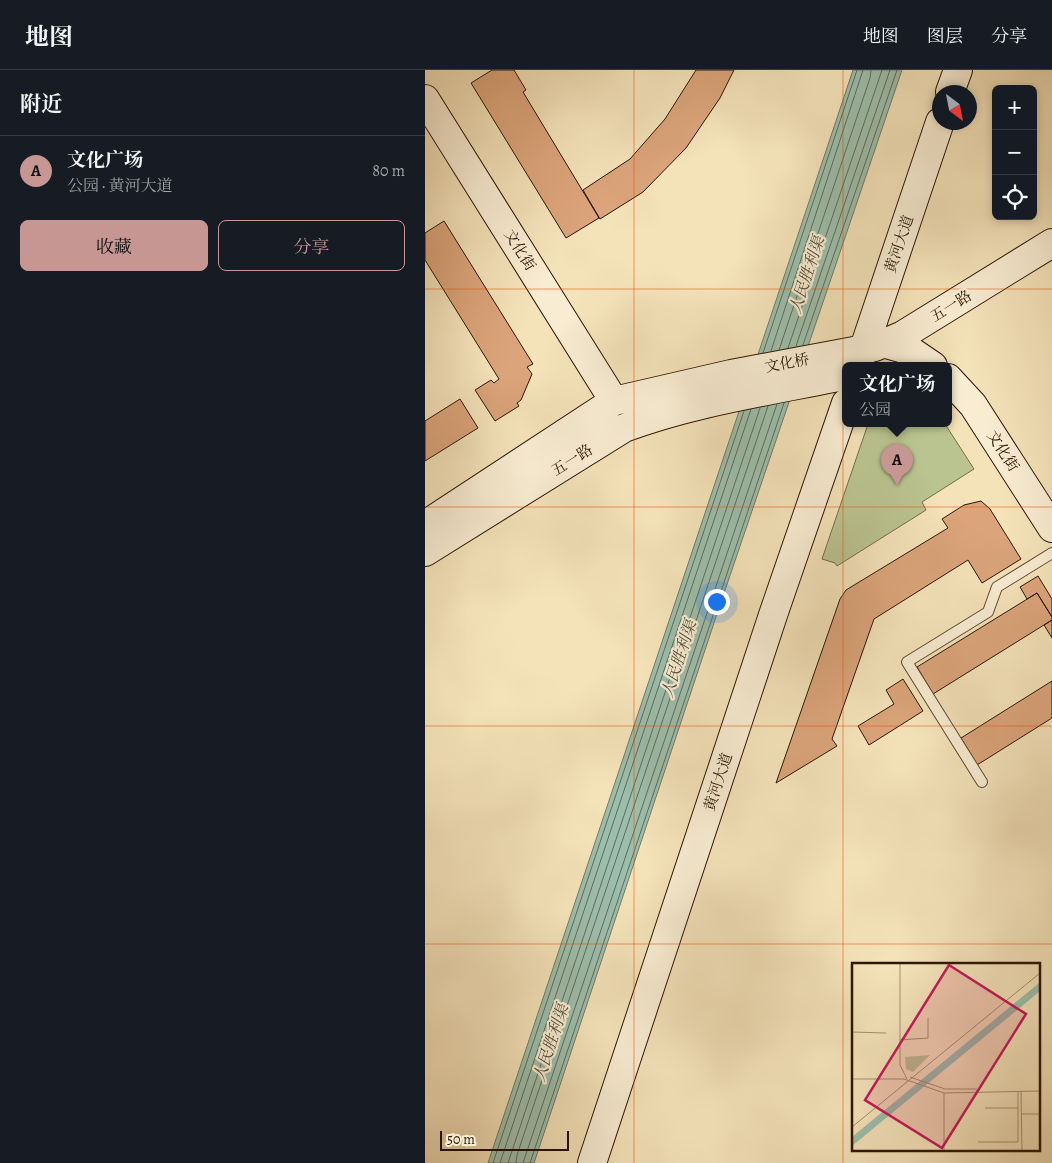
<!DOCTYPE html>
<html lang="zh">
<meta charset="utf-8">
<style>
body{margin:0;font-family:Alegreya,"Noto Serif SC",serif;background:#242831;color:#f1f3f6}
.controls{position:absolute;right:15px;top:15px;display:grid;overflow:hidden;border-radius:8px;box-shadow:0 2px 8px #0003}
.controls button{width:45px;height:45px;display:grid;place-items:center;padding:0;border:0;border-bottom:1px solid #363941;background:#171b24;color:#f1f3f6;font:25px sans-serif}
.compass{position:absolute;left:507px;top:15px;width:45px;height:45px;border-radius:50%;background:#171b24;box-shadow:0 2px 8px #0003;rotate:148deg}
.scale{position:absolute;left:15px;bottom:12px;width:129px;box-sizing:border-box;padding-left:5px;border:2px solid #2c1603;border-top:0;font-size:14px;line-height:18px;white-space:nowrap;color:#2c1603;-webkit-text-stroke:4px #f8ecd2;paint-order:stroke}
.you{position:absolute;left:291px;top:531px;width:18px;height:18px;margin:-12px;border:4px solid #fff;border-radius:50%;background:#1a73e8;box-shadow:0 0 0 8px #1a73e833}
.badge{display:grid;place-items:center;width:32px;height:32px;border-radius:50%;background:#c59692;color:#111;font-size:16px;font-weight:700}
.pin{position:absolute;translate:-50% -41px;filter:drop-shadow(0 1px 2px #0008)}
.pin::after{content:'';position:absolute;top:26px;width:18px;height:15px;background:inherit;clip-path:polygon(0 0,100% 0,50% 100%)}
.popup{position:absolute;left:417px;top:292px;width:110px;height:65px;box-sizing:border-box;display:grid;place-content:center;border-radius:8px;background:#171b24;filter:drop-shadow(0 1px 4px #0005);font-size:16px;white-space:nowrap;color:#9ea1a6}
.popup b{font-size:19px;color:#f1f3f6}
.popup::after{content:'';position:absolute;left:50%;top:100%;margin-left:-10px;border:10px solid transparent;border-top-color:#171b24}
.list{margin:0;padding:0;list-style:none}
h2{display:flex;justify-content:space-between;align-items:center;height:65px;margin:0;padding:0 20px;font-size:21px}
h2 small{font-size:16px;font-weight:400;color:#9ea1a6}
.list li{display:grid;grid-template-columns:32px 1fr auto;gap:15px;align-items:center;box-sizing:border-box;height:70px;padding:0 20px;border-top:1px solid #363941}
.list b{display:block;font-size:19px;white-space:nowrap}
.list p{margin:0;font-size:16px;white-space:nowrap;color:#9ea1a6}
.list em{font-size:16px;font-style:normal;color:#9ea1a6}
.actions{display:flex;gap:10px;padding:15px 20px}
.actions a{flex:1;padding:11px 0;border:1px solid #c59692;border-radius:8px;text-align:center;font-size:18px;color:#c59692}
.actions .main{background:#c59692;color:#111}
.icon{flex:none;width:28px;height:28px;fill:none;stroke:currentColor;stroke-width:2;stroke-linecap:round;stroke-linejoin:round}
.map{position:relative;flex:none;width:627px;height:1093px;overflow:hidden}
header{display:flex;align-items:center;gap:30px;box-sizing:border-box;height:70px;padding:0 25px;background:#171b24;border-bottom:1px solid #363941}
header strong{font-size:24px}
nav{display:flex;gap:28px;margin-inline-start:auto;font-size:18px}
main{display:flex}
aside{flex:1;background:#171b24}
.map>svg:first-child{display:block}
.green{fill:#bac490;stroke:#736d4a}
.water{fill:#9cbeac;stroke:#6f7b68}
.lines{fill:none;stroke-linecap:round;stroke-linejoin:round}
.shore{stroke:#646a58;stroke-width:1}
.building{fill:#dba47b;stroke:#2c1603}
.lane-casing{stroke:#5e4930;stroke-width:12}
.secondary-casing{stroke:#2c1603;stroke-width:30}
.lane{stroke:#f8ecd2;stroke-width:10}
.secondary{stroke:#f8ecd2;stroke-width:28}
.grid{fill:none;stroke:#df560c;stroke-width:1;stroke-opacity:0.55}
.labels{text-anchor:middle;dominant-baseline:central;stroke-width:4.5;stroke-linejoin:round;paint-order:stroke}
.street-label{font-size:15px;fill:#2c1603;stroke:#f8ecd2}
.water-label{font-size:16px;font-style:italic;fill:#53513e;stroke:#f8ecd2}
.inset-road{fill:none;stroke:#a49070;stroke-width:1}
.view{fill:#c2185b;fill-opacity:0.15;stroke:#c2185b;stroke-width:2.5}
.inset-edge{fill:none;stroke:#2c1603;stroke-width:2.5}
</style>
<header>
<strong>地图</strong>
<nav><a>地图</a><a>图层</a><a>分享</a></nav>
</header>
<main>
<aside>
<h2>附近<small></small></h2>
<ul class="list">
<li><span class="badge">A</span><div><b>文化广场</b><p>公园 · 黄河大道</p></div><em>80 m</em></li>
</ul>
<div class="actions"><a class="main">收藏</a><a>分享</a></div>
</aside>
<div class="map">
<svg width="627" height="1093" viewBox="0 0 627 1093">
<rect width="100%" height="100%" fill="#f4e2b9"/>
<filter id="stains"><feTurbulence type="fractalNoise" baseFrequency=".004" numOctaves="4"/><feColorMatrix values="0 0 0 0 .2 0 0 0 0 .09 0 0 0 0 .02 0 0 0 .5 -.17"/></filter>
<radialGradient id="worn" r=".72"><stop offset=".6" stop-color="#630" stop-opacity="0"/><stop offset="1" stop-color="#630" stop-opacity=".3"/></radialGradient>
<!-- green -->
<path class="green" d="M443,354H520L549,399L497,432L501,440L412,496L410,493L397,489Z"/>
<!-- water -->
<path class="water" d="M428,0H477L296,532L109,1093H63Z"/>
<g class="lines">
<!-- shore -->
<path class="shore" d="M378,275L472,0
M371,276L465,0
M363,278L457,0
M354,280L445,8L446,0
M346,281L438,0
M338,283L432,0
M68,1093L319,341
M75,1093L326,339
M83,1093L335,338
M91,1093L92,1085L343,336
M98,1093L352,334
M105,1093L359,333"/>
</g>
<!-- building -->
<path class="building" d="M67,0H89L101,20L98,22L174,148L141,168L46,13Z
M271,0H309L295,28L261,78L218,122L175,149L158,120L205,89L240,49Z
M19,151L108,294L102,297L107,304L96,330L92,333L94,336L70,351L50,320L66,310L69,313L74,309L0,190V163Z
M35,329L53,358L0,391V351Z
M556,431L565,439L596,489L557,513L543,490L449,549L407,669L412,676L351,713L415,529L421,520L523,458L517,449L539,435Z
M613,506L627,529V547L612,523L602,529L595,517Z
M612,523L627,547V550L508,624L492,597Z
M627,550V568L619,555Z
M478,609L498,641L444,675L433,656L469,634L461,620Z
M627,611V648L552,695L536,668Z"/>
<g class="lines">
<!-- lane casing -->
<g class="lane-casing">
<path id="lane" d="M557,712L482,592L563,542L572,517L627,483"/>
</g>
<!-- secondary casing -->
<g class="secondary-casing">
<path id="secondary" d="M525,22L533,0
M0,29L189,331
M458,273L486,281L508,296
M434,293L515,52
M523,308L548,335L627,458
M0,455L189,331L306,304L450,277L478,265L627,173
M0,482L199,358C266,333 339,322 408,308L421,305
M167,1093L349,542L421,333"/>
</g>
<!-- lane -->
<use href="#lane" class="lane"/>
<!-- secondary -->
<use href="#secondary" class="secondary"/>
</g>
<!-- grid -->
<path class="grid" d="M209,0V1093M418,0V1093M0,219H627M0,437H627M0,656H627M0,874H627"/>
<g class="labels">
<!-- street labels -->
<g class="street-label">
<text transform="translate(474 174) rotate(-71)">黄河大道</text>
<text transform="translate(95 180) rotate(58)">文化街</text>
<text transform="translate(526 236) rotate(-32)">五一路</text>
<text transform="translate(362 293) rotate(-11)">文化桥</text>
<text transform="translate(578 381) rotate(57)">文化街</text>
<text transform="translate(147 390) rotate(-32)">五一路</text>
<text transform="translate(293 712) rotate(-72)">黄河大道</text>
</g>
<!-- water labels -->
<g class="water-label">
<text transform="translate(382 205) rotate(-72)">人民胜利渠</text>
<text transform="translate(254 589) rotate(-72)">人民胜利渠</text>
<text transform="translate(126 973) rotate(-72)">人民胜利渠</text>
</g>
</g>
<!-- overview -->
<g transform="translate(427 893)">
<rect width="188" height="188" fill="#f4e2b9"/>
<path d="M78,92L61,109L54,106L53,94Z" fill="#bac490"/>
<path d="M187,20V29L0,183V174Z" fill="#9cbeac"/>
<path class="inset-road" d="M48,0V102L55,116M0,69L34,70M48,77L76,75V55M58,114L93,126H125M0,116H52L92,130L188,128M169,128L170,187M133,145H166M169,151H188M0,164L188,10M126,179H166V128M92,187V130"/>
<path class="view" d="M97,2L174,51L90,185L13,137Z"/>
<rect width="188" height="188" class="inset-edge"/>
</g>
<rect width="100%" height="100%" filter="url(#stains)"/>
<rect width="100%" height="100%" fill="url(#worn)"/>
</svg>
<div class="controls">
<button>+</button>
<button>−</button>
<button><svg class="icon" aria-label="locate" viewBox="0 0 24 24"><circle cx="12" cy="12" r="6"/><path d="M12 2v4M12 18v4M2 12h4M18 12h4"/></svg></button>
</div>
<svg class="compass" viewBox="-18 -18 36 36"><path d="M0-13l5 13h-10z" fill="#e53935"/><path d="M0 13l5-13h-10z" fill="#9ea1a6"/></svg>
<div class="scale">50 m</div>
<div class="you"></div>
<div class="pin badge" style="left:472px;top:415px">A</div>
<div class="popup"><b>文化广场</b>公园</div>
</div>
</main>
